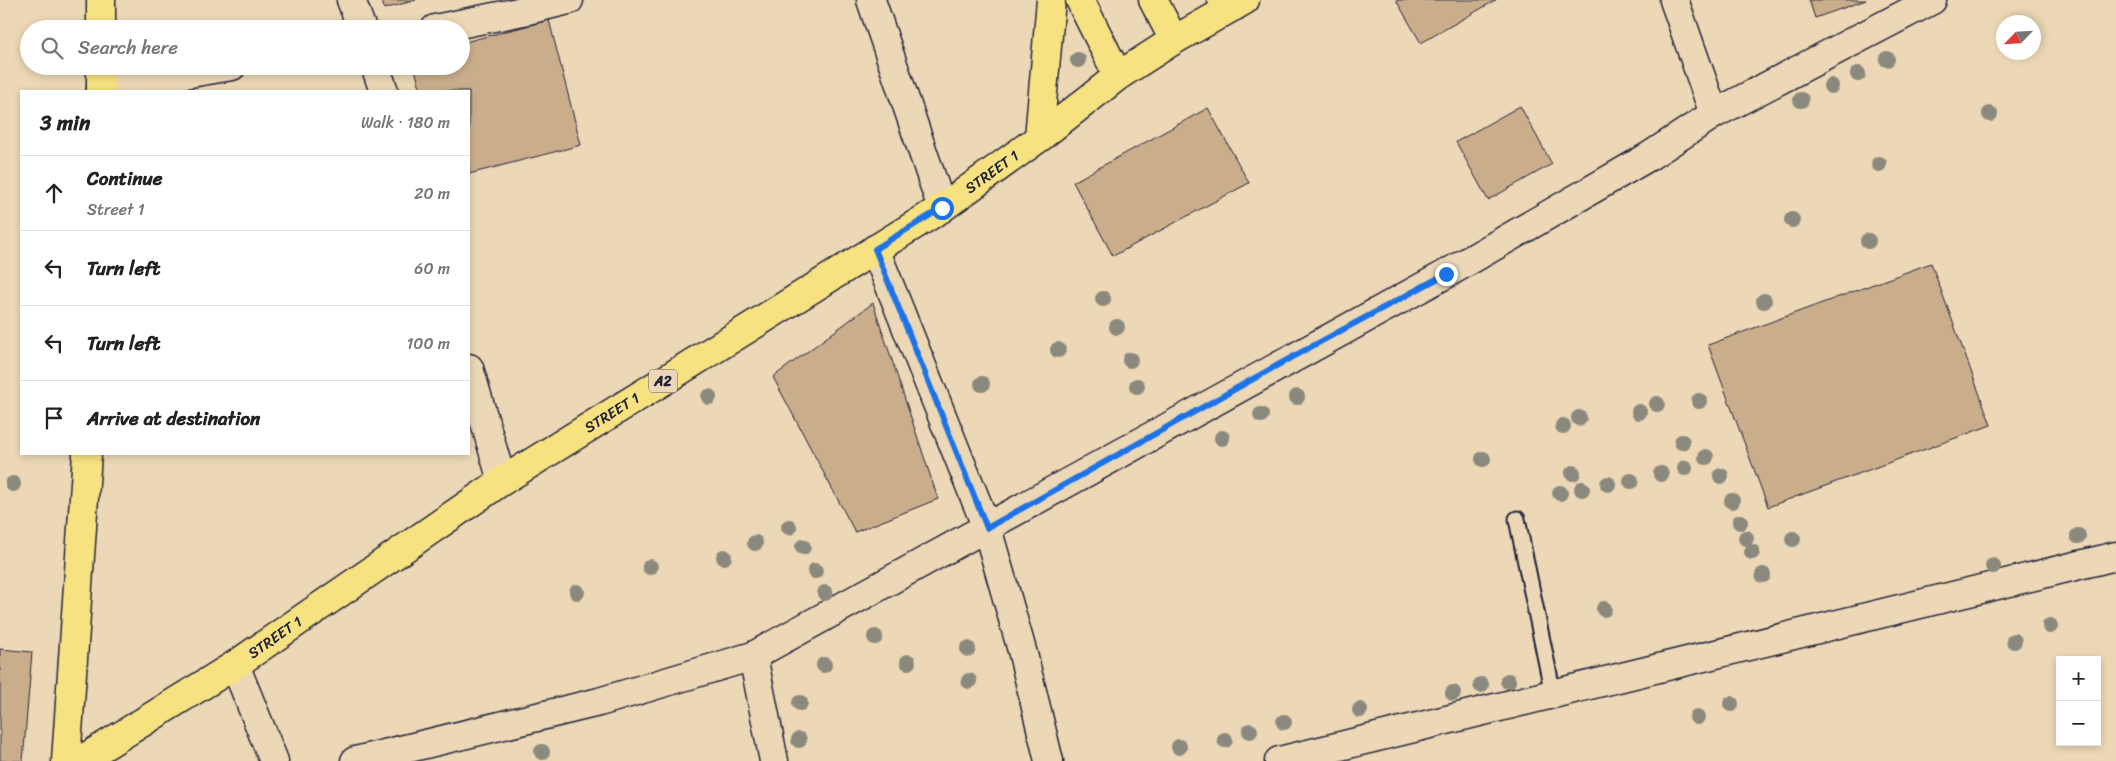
<!DOCTYPE html>
<meta charset="utf-8">
<style>
body{margin:0;font-family:Sriracha,sans-serif;background:#f6f6f6;color:#222}
.controls{position:absolute;right:15px;bottom:15px;display:grid;overflow:hidden;border-radius:0px;box-shadow:0 2px 8px #0003}
.controls button{width:45px;height:45px;display:grid;place-items:center;padding:0;border:0;border-bottom:1px solid #e0e0e0;background:#fff;color:#222;font:25px sans-serif}
.compass{position:absolute;left:1996px;top:15px;width:45px;height:45px;border-radius:50%;background:#fff;box-shadow:0 2px 8px #0003;rotate:245deg}
.stop{position:absolute;width:15px;height:15px;margin:-11px;border:4px solid #1a73e8;border-radius:50%;background:#fff}
.stop.end{background:#1a73e8;border-color:#fff;box-shadow:0 1px 5px #0008}
.list{margin:0;padding:0;list-style:none}
h2{display:flex;justify-content:space-between;align-items:center;height:65px;margin:0;padding:0 20px;font-size:21px}
h2 small{font-size:16px;font-weight:400;color:#767676}
.list li{display:grid;grid-template-columns:32px 1fr auto;gap:15px;align-items:center;box-sizing:border-box;height:75px;padding:0 20px;border-top:1px solid #e0e0e0}
.list b{display:block;font-size:19px;white-space:nowrap}
.list p{margin:0;font-size:16px;white-space:nowrap;color:#767676}
.list em{font-size:16px;font-style:normal;color:#767676}
.icon{flex:none;width:28px;height:28px;fill:none;stroke:currentColor;stroke-width:2;stroke-linecap:round;stroke-linejoin:round}
.map{position:relative;flex:none;width:2116px;height:761px;overflow:hidden}
.search{position:absolute;background:#fff;box-shadow:0 2px 8px #0003;left:20px;top:20px;width:450px;height:55px;display:flex;align-items:center;gap:12px;box-sizing:border-box;padding:0 18px;border-radius:28px;color:#767676;font-size:19px}
.panel{position:absolute;background:#fff;box-shadow:0 2px 8px #0003;left:20px;top:90px;width:450px;height:365px;border-radius:0px}
.map>svg:first-child{display:block}
.building{fill:#caae8c;stroke:#22223b}
.lines{fill:none;stroke-linecap:round;stroke-linejoin:round}
.lane-casing{stroke:#22223b;stroke-width:19}
.street-casing{stroke:#22223b;stroke-width:31}
.primary-casing{stroke:#22223b;stroke-width:31}
.highway-casing{stroke:#22223b;stroke-width:31}
.lane{stroke:#ecd8b6;stroke-width:15}
.street{stroke:#ecd8b6;stroke-width:28}
.primary{stroke:#f7e281;stroke-width:28}
.highway{stroke:#f7e281;stroke-width:28}
.tree{fill:#8b897e}
.route{stroke:#1a73e8;stroke-width:6}
.labels{text-anchor:middle;dominant-baseline:central;stroke-width:4;stroke-linejoin:round;paint-order:stroke}
.shield{fill:#ecd8b6;stroke:#5f5960;stroke-width:1}
.shield-label{font-size:14px;font-weight:bold;fill:#22223b}
.street-label{font-size:15px;fill:#22223b;stroke:#ecd8b6}
</style>
<div class="map">
<svg width="2116" height="761" viewBox="0 0 2116 761">
<rect width="100%" height="100%" fill="#ecd8b6"/>
<filter id="ink" filterUnits="userSpaceOnUse"><feTurbulence type="fractalNoise" baseFrequency=".02" numOctaves="2"/><feDisplacementMap in="SourceGraphic" scale="10" xChannelSelector="R" yChannelSelector="G"/><feConvolveMatrix kernelMatrix="1 2 1 2 8 2 1 2 1" color-interpolation-filters="sRGB"/></filter>
<g filter="url(#ink)">
<!-- building -->
<path class="building" d="M382,0H416L384,9Z
M1396,0H1496L1421,43Z
M1809,0H1866L1815,18Z
M549,20L581,145L469,174V91H421L414,66H461V43Z
M1520,106L1552,164L1488,200L1456,142Z
M1208,108L1249,183L1113,256L1073,182Z
M1931,263L1991,425L1768,507L1708,345Z
M873,303L938,499L855,532L773,377Z
M0,649L32,652L23,761H0Z"/>
<g class="lines">
<!-- lane casing -->
<g class="lane-casing">
<path id="lane" d="M1517,519L1553,694"/>
</g>
<!-- street casing -->
<g class="street-casing">
<path id="street" d="M351,0L362,29
M871,0L942,208
M1674,0L1714,114
M435,29L528,10L569,0
M375,66L384,91
M101,88L232,66
M875,249L987,528L1023,654L1049,761
M469,368L502,481
M753,656L774,761
M235,665L274,761
M355,761L599,702L753,656L1446,274L1648,157L1714,114L1932,0
M1279,761L2116,556"/>
</g>
<!-- primary casing -->
<g class="primary-casing">
<g id="primary">
<path d="M101,29V0"/>
<path d="M101,91V66"/>
<path d="M66,761L87,454"/>
<path id="s1" d="M80,761L235,665L502,481L942,208L1039,138L1118,76L1174,40L1245,0"/>
</g>
</g>
<!-- highway casing -->
<g class="highway-casing">
<path id="highway" d="M1080,0L1118,76
M1153,0L1174,40
M1222,0L1235,6
M1039,138L1051,0"/>
</g>
<!-- lane -->
<use href="#lane" class="lane"/>
<!-- street -->
<use href="#street" class="street"/>
<!-- primary -->
<use href="#primary" class="primary"/>
<!-- highway -->
<use href="#highway" class="highway"/>
</g>
<!-- trees -->
<g class="tree">
<circle cx="1887" cy="59" r="8"/>
<circle cx="1078" cy="60" r="8"/>
<circle cx="1858" cy="74" r="8"/>
<circle cx="1831" cy="86" r="8"/>
<circle cx="1801" cy="100" r="8"/>
<circle cx="1990" cy="114" r="8"/>
<circle cx="1879" cy="164" r="8"/>
<circle cx="1792" cy="220" r="8"/>
<circle cx="1868" cy="241" r="8"/>
<circle cx="1103" cy="299" r="8"/>
<circle cx="1764" cy="301" r="8"/>
<circle cx="1117" cy="327" r="8"/>
<circle cx="1058" cy="350" r="8"/>
<circle cx="1130" cy="360" r="8"/>
<circle cx="982" cy="384" r="8"/>
<circle cx="1137" cy="386" r="8"/>
<circle cx="709" cy="397" r="8"/>
<circle cx="1297" cy="397" r="8"/>
<circle cx="1699" cy="401" r="8"/>
<circle cx="1657" cy="404" r="8"/>
<circle cx="1639" cy="412" r="8"/>
<circle cx="1261" cy="415" r="8"/>
<circle cx="1579" cy="418" r="8"/>
<circle cx="1563" cy="426" r="8"/>
<circle cx="1222" cy="438" r="8"/>
<circle cx="1682" cy="442" r="8"/>
<circle cx="1706" cy="457" r="8"/>
<circle cx="1483" cy="459" r="8"/>
<circle cx="1685" cy="468" r="8"/>
<circle cx="1573" cy="473" r="8"/>
<circle cx="1661" cy="474" r="8"/>
<circle cx="1721" cy="476" r="8"/>
<circle cx="1631" cy="481" r="8"/>
<circle cx="13" cy="484" r="8"/>
<circle cx="1608" cy="484" r="8"/>
<circle cx="1582" cy="489" r="8"/>
<circle cx="1560" cy="493" r="8"/>
<circle cx="1732" cy="501" r="8"/>
<circle cx="1740" cy="522" r="8"/>
<circle cx="789" cy="527" r="8"/>
<circle cx="2078" cy="536" r="8"/>
<circle cx="1746" cy="538" r="8"/>
<circle cx="1793" cy="539" r="8"/>
<circle cx="755" cy="543" r="8"/>
<circle cx="803" cy="547" r="8"/>
<circle cx="1752" cy="552" r="8"/>
<circle cx="724" cy="557" r="8"/>
<circle cx="1993" cy="566" r="8"/>
<circle cx="650" cy="567" r="8"/>
<circle cx="815" cy="571" r="8"/>
<circle cx="1763" cy="575" r="8"/>
<circle cx="577" cy="592" r="8"/>
<circle cx="825" cy="593" r="8"/>
<circle cx="1604" cy="609" r="8"/>
<circle cx="2050" cy="626" r="8"/>
<circle cx="875" cy="637" r="8"/>
<circle cx="2014" cy="641" r="8"/>
<circle cx="968" cy="649" r="8"/>
<circle cx="908" cy="662" r="8"/>
<circle cx="824" cy="665" r="8"/>
<circle cx="969" cy="681" r="8"/>
<circle cx="1508" cy="681" r="8"/>
<circle cx="1481" cy="685" r="8"/>
<circle cx="1453" cy="693" r="8"/>
<circle cx="800" cy="703" r="8"/>
<circle cx="1731" cy="704" r="8"/>
<circle cx="1360" cy="710" r="8"/>
<circle cx="1697" cy="717" r="8"/>
<circle cx="1284" cy="722" r="8"/>
<circle cx="1250" cy="731" r="8"/>
<circle cx="799" cy="740" r="8"/>
<circle cx="1225" cy="740" r="8"/>
<circle cx="1179" cy="747" r="8"/>
<circle cx="542" cy="752" r="8"/>
</g>
</g>
<g class="lines" filter="url(#ink)">
<!-- route -->
<path class="route" d="M942,208L875,249L987,528L1294,356L1446,274"/>
</g>
<g class="labels">
<!-- shield labels -->
<rect class="shield" x="649" y="369.5" width="28" height="23" rx="4"/>
<g class="shield-label">
<text x="663" y="381">A2</text>
</g>
<!-- street labels -->
<g class="street-label">
<text stroke="none"><textPath href="#s1" startOffset="1086">STREET 1</textPath></text>
<text stroke="none"><textPath href="#s1" startOffset="636">STREET 1</textPath></text>
<text stroke="none"><textPath href="#s1" startOffset="231">STREET 1</textPath></text>
</g>
</g>
</svg>
<div class="controls">
<button>+</button>
<button>−</button>
</div>
<svg class="compass" viewBox="-18 -18 36 36"><path d="M0-13l5 13h-10z" fill="#e53935"/><path d="M0 13l5-13h-10z" fill="#767676"/></svg>
<div class="stop" style="left:942px;top:208px"></div>
<div class="stop end" style="left:1446px;top:274px"></div>
<div class="search"><svg class="icon" aria-label="search" viewBox="0 0 24 24"><circle cx="10" cy="10" r="6"/><path d="M15 15l6 6"/></svg>Search here</div>
<section class="panel">
<h2>3 min<small>Walk · 180 m</small></h2>
<ul class="list">
<li><svg class="icon" aria-label="ahead" viewBox="0 0 24 24"><path d="M12 20V5M6 11l6-6 6 6"/></svg><div><b>Continue</b><p>Street 1</p></div><em>20 m</em></li>
<li><svg class="icon" aria-label="left" viewBox="0 0 24 24"><path d="M17 20v-9H6M10 6l-5 5 5 5"/></svg><div><b>Turn left</b></div><em>60 m</em></li>
<li><svg class="icon" aria-label="left" viewBox="0 0 24 24"><path d="M17 20v-9H6M10 6l-5 5 5 5"/></svg><div><b>Turn left</b></div><em>100 m</em></li>
<li><svg class="icon" aria-label="arrive" viewBox="0 0 24 24"><path d="M6 21V4h12l-3 4 3 4H6"/></svg><div><b>Arrive at destination</b></div></li>
</ul>
</section>
</div>
